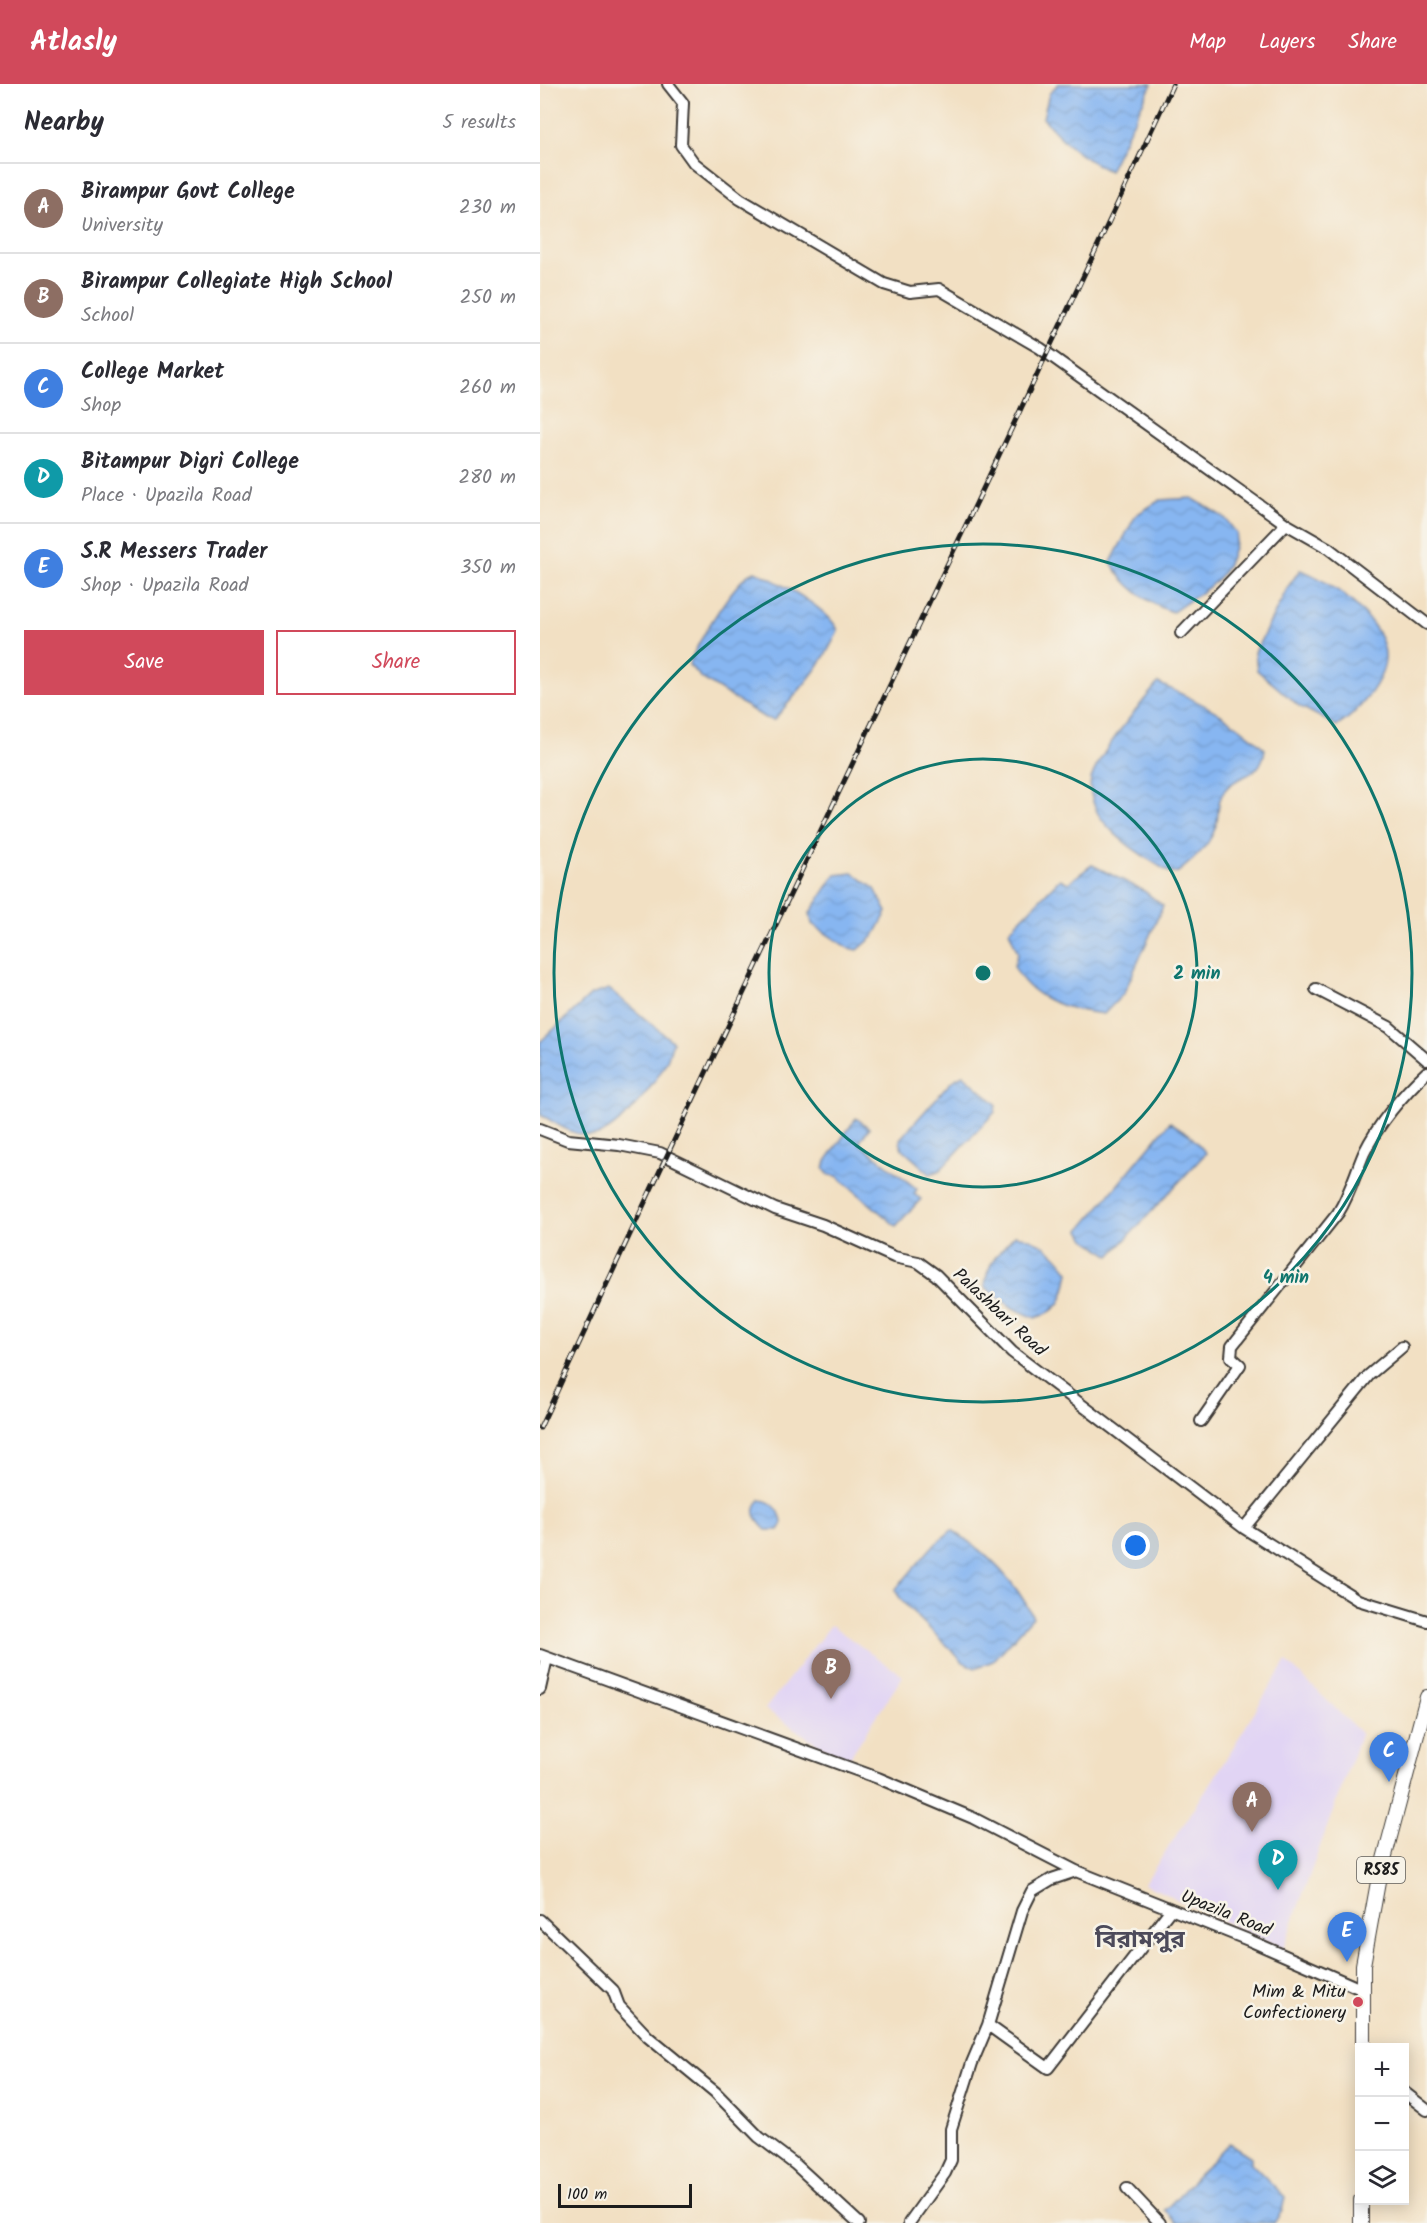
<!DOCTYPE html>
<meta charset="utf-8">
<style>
body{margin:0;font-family:Kalam,"Noto Sans Bengali",sans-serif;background:#f7f7f7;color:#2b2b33}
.controls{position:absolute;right:18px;bottom:18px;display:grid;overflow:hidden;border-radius:0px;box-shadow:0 3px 15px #0003}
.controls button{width:54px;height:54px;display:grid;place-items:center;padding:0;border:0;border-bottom:2px solid #e1e1e2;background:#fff;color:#2b2b33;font:30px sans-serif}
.scale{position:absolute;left:18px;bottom:15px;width:134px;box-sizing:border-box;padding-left:6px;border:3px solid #1c1c1c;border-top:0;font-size:16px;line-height:21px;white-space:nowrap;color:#1c1c1c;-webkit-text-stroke:4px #f7f3e8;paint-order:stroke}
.you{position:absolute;left:596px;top:1462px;width:21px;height:21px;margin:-15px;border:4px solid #fff;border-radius:50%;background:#1a73e8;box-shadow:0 0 0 9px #1a73e833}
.badge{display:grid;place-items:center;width:39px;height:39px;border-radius:50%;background:#d1495b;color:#fff;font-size:20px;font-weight:700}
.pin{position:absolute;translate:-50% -50px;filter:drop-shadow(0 2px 3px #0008)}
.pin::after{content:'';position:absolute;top:32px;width:21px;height:18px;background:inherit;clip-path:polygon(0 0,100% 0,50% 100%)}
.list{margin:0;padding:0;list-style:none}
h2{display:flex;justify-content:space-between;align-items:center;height:78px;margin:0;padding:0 24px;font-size:26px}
h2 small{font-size:20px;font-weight:400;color:#7c7c81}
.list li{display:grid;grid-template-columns:39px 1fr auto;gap:18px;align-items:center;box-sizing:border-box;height:90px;padding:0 24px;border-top:2px solid #e1e1e2}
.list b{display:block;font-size:22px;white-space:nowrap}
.list p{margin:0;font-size:20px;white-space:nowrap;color:#7c7c81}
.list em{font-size:20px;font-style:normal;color:#7c7c81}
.actions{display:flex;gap:12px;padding:18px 24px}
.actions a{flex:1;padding:14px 0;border:2px solid #d1495b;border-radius:0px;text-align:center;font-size:21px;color:#d1495b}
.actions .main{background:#d1495b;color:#fff}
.icon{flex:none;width:33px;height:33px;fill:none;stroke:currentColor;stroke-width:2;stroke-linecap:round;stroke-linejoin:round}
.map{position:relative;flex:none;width:887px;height:2139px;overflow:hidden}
header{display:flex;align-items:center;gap:36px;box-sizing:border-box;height:84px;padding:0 30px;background:#d1495b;color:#fff}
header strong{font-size:28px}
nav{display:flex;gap:33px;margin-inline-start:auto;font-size:21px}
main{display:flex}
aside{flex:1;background:#fff}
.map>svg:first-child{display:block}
.built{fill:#e1d4f4}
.water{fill:url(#water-waves);stroke:#526986;stroke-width:1.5}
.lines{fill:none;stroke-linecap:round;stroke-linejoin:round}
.minor-casing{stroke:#3c3935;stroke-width:14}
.major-casing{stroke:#3c3935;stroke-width:16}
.minor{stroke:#fff;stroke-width:10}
.major{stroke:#fff;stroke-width:14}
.rail-casing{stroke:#1c1c1c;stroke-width:5}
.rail{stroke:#f7f3e8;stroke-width:3;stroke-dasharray:9;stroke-linecap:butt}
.ring{fill:none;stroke:#0f766e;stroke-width:3}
.poi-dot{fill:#d1495b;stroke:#f7f3e8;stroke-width:2}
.labels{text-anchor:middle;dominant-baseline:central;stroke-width:5;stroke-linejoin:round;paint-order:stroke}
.shield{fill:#f7f3e8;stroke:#5e5c59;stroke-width:1.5}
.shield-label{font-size:16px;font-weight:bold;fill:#1c1c1c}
.street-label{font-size:18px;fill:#1c1c1c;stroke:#f7f3e8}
.poi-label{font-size:18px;fill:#1c1c1c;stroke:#f7f3e8;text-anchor:end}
.district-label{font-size:24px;font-weight:bold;fill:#4c4a5a;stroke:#f7f3e8}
.centre{fill:#0f766e;stroke:#f7f3e8;stroke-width:3}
.ring-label{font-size:18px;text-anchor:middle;font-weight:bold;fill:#0f766e;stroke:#f7f3e8;stroke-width:5;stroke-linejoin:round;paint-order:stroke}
</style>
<header>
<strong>Atlasly</strong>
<nav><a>Map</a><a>Layers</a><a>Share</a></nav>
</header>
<main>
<aside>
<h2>Nearby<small>5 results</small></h2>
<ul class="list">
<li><span class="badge" style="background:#8d6e63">A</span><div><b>Birampur Govt College</b><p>University</p></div><em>230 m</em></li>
<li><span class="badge" style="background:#8d6e63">B</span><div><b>Birampur Collegiate High School</b><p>School</p></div><em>250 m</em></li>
<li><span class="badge" style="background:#3f7fe0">C</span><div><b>College Market</b><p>Shop</p></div><em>260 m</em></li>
<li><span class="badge" style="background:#0f9aa8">D</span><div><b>Bitampur Digri College</b><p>Place · Upazila Road</p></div><em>280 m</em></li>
<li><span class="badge" style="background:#3f7fe0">E</span><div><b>S.R Messers Trader</b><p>Shop · Upazila Road</p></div><em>350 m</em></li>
</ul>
<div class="actions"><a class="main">Save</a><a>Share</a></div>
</aside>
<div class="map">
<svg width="887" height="2139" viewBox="0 0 887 2139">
<defs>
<pattern id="water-waves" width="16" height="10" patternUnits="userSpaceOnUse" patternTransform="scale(1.5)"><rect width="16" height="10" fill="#87b6f1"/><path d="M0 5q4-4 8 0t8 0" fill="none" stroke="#749cce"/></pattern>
</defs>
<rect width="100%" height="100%" fill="#f7f3e8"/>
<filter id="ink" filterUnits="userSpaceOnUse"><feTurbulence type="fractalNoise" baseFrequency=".0167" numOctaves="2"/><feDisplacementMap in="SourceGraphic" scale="12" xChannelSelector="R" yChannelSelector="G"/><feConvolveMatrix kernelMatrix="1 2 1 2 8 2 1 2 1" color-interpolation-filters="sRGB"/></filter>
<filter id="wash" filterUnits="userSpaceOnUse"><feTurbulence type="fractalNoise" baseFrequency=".008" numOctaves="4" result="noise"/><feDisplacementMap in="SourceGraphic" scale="24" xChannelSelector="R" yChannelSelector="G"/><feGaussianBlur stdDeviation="1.35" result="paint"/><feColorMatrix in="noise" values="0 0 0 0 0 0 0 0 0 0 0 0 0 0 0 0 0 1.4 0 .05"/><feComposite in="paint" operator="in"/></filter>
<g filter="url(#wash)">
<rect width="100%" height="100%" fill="#f2e0c3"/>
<!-- built -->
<path class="built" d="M291,1541L363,1592L306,1679L225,1625Z
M746,1577L821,1649L743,1865L604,1800L673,1696Z"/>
<!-- water -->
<path class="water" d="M518,0H612L569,87C541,74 522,57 503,34L509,10Z
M652,414L685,434L697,450C688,499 670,501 633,528C608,520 583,501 571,478L596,431L620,416Z
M760,486C791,496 848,539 845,576C843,599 816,631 797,642L759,622L717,586L715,568L748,503Z
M215,487C239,499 286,522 298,546C284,581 258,607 234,636L225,634L163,595L149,581C156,561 195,494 215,487Z
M618,599C661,619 689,631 725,665C721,696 699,688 685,706C677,717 679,725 677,737C673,760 653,776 637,789H630C607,774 582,760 564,738C555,728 548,708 551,695C560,668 599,622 618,599Z
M552,781L604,807L623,822L584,909L564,930C528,926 490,916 474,882L478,869L469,847L520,795L528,799Z
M313,789L335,805L347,828L334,852L318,866L308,864L272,840L270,829L295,791Z
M69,905L133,958C130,965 129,974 125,980C115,1001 74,1053 51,1052C32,1051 15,1039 0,1030V958L51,911Z
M423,991L456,1020L455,1028L400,1086L390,1090L361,1064L360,1055L412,997Z
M316,1034L329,1044L319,1059L377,1105L374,1110L381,1115L356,1142L297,1092L289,1091L284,1085L286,1077Z
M630,1038L649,1050L666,1069L570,1172L545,1155L540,1146Z
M475,1151C501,1156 514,1167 529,1188C524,1214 522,1226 495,1234L473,1224L445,1203C446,1180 460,1167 475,1151Z
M220,1416C234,1417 242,1429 242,1441L239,1446H226C217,1438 209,1426 220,1416Z
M412,1446C446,1468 475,1496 493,1533L453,1577L435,1584L423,1578L362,1517L355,1506L392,1463Z
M689,2059L711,2073V2079L745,2113L742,2127L734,2139H637L625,2126Z"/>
</g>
<g filter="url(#ink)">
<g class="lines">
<!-- minor casing -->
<g class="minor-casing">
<path id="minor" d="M128,0L143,19L141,61L154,79L200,115L344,200L370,208L399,205L500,264L746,440L788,464L887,540
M641,549L746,440
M776,905L849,943L887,976
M0,1045L28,1056L79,1061L120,1069L235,1125L283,1141L354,1173L378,1178L396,1191L472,1268L704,1444L818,1516L887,1537
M661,1337L700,1281L691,1273L692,1262L798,1129C810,1110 815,1090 824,1069C838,1040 863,1010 887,988
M704,1444L829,1291L862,1263
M0,1571L338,1694L433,1734L536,1787L711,1857L823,1906
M0,1605L7,1574
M0,1836L73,1906L79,1922L108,1953L175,2008L219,2053L256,2081L319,2139
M448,1941L508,1984L631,1825
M864,2008L887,2026
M587,2104L620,2139
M369,2139L405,2089L411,2076V2045L432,1979L448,1941L482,1827L492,1807L512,1795L536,1787"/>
</g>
<!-- major casing -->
<g class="major-casing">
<path id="major" d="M823,1964V1881L838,1798L887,1613
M821,2139V2116"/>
</g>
<!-- minor -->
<use href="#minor" class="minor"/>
<!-- major -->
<use href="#major" class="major"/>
<!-- rail casing -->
<g class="rail-casing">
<path id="rail" d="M0,1344C207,894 425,450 633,0"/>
</g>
<!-- rail -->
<use href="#rail" class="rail"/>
</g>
</g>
<!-- distance rings -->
<g class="ring">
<circle cx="443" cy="889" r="214"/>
<circle cx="443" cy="889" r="429"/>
</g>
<!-- markers -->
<circle class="poi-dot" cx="818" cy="1918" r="6"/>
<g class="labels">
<!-- shield labels -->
<rect class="shield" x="817" y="1773" width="48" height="26" rx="4.5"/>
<g class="shield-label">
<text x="841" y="1786">R585</text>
</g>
<!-- street labels -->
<g class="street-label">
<text transform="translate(459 1229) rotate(43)">Palashbari Road</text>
<text transform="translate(686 1830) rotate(22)">Upazila Road</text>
</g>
<!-- poi labels -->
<g class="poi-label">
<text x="806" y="1908">Mim &amp; Mitu<tspan x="806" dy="21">Confectionery</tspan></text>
</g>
<!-- district labels -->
<g class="district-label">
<text x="600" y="1856">বিরামপুর</text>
</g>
</g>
<circle cx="443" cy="889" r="9" class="centre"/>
<g class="ring-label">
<text x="657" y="895">2 min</text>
<text x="746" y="1199">4 min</text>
</g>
</svg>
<div class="controls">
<button>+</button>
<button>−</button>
<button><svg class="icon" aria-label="layers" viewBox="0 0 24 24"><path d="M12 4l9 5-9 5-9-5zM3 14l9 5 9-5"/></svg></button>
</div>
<div class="scale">100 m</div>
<div class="you"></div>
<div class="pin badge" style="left:712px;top:1748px;background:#8d6e63">A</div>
<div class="pin badge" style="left:291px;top:1615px;background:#8d6e63">B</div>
<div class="pin badge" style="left:849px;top:1698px;background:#3f7fe0">C</div>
<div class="pin badge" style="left:738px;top:1806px;background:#0f9aa8">D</div>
<div class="pin badge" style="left:807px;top:1878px;background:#3f7fe0">E</div>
</div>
</main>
